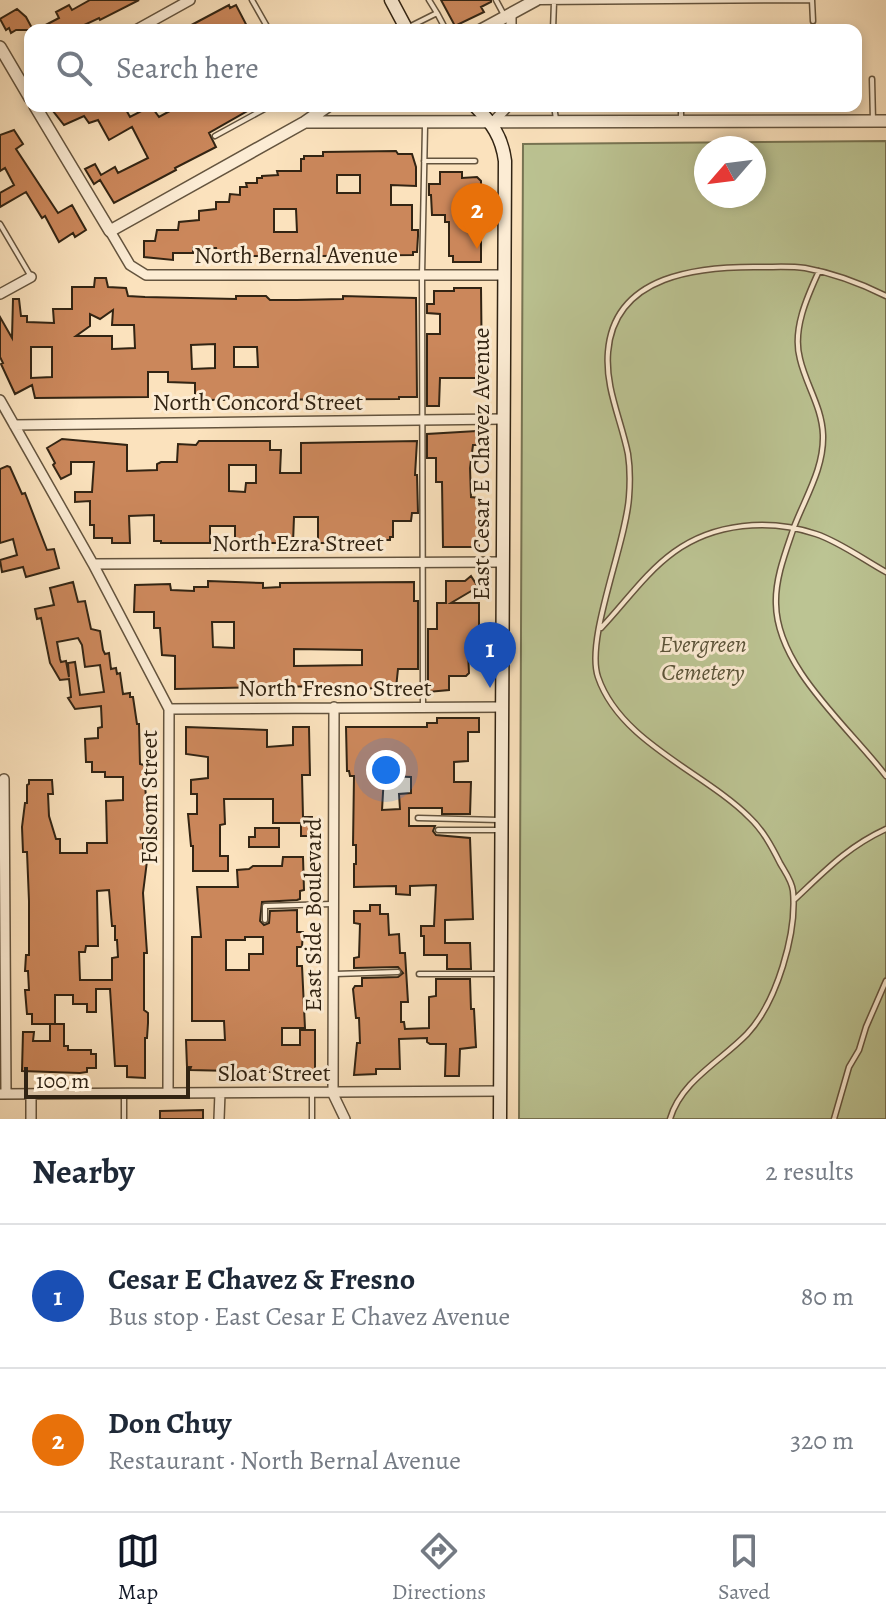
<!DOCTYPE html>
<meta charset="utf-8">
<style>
body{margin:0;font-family:Alegreya,serif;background:#f6f6f7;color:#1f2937}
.compass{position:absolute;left:694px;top:136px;width:72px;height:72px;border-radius:50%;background:#fff;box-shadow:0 4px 12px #0003;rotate:242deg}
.scale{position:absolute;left:24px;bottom:20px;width:166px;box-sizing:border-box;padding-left:8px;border:4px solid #322413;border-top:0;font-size:22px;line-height:28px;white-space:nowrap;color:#322413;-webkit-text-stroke:6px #fcecd4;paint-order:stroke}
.you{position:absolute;left:386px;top:770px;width:28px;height:28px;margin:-20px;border:6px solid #fff;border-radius:50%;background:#1a73e8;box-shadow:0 0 0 12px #1a73e833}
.badge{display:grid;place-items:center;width:52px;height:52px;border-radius:50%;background:#111827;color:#fff;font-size:26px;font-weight:700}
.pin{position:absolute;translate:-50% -66px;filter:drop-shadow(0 2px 4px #0008)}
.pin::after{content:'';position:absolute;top:42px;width:28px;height:24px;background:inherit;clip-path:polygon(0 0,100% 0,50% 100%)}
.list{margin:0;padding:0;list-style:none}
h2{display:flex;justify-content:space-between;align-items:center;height:104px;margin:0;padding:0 32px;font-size:34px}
h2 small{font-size:26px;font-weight:400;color:#747a83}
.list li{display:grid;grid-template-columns:52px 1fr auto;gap:24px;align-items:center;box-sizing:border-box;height:144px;padding:0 32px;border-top:2px solid #e0e1e3}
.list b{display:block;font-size:30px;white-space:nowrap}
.list p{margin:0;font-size:26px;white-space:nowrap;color:#747a83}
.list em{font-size:26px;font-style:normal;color:#747a83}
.icon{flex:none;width:44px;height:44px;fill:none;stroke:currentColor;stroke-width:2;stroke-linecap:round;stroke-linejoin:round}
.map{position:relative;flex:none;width:886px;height:1119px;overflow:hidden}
.search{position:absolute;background:#fff;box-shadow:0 4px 12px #0003;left:24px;right:24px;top:24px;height:88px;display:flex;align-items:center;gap:20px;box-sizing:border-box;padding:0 28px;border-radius:16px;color:#747a83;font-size:30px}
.sheet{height:392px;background:#fff}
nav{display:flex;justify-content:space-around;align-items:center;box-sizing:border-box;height:112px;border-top:2px solid #e0e1e3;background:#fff;font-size:22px;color:#747a83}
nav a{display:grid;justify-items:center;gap:4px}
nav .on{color:#111827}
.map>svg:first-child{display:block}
.green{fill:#bcc493;stroke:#777453;stroke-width:2;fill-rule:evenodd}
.building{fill:#cb875b;stroke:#322413;stroke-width:2;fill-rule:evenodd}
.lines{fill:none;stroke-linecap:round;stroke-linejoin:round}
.service-casing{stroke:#64543e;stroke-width:7}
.minor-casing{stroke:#64543e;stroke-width:12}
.tertiary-casing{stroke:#64543e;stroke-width:14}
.secondary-casing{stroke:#322413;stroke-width:15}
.service{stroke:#fcecd4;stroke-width:4}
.minor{stroke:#fcecd4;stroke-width:9}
.tertiary{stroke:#fcecd4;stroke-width:11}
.secondary{stroke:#fcecd4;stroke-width:12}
.labels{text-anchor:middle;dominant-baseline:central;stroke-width:6;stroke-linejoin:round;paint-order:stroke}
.street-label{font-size:24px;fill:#322413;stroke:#fcecd4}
.park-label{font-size:24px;font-style:italic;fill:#5b5439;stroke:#fcecd4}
</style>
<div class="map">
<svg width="886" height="1119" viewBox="0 0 886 1119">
<rect width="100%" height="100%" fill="#fbe2bd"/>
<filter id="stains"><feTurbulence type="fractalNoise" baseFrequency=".0025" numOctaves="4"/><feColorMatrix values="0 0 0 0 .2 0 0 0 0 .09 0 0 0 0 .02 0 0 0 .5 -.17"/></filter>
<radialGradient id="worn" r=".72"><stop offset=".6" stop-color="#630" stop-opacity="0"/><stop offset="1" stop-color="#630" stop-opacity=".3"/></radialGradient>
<!-- green -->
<path class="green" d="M886,141V1119H519L523,144ZM706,148H754V196H706Z"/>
<!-- building -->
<path class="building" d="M90,0H139L100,20L99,18L82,26L84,30H36L59,18L56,12L69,5L72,10Z
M441,0H491V2L481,7L484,12L455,26Z
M229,5L230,8L236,5L249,30H182Z
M17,9L26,17L33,30H16L11,33L9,28L6,30L0,19Z
M62,106H124L130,117L151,106L159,117L179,106H256L209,133L216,147L175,168L176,170L114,203L100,180L94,184L85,169L95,164L101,175L115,167L118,173L148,158L132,127L109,140L98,120L89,123L84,116L64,125L53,111Z
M14,130L23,144L16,149L58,213L72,205L86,230L75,237L73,233L59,242L45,216L42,218L26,192L0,207V193L14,185L5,168L0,171V135Z
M396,151L398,154H412L416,167V186L391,185V205H412V230H418V236L417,252H413V255L321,256V253H286V256H239L218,255L216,248H193V253H173V260L144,257V241H155L157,230H178L179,222L199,220V211L216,209V202H229L230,194L240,195V187H247L246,183H257V178H262V176L278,175L277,171H301V159H304V156H323V152ZM337,175H360V193H337ZM274,209H296L297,232H274Z
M440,172H462V178L477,177L481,181V262H453V256H449V222H445V215H432L431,195H429V184H440Z
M95,278H106L108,287L126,288L128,296L145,297L236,299V296H266L270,300H297L343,299V296L416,298L417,397H399V399L195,400V383L168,382V372H148V397L35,398L32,385L15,394L1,364L3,363L0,357V317L12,338L13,299H19L21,316H27V322L54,323L53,309H72V287H94ZM113,310L112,325H134L135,348L112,349V336H76L90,326V314L100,319ZM215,344V368L192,369L191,345ZM31,347H52V377L31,378ZM234,347H257L258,367H234Z
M454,288H481L482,378H440L439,406H427V334H440V314L427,313V304H434V291H454Z
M477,431L480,434V445H473L470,468L471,497L479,498V547H443L442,482H436V458H427V434Z
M62,439L127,445V471L157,470V464L161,462H177L178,444L196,445L199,441H270V450H281L280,473H301V443L417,441L415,475H417L418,513H412L411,521H393V537H390V540H327V543H318V517H294L293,543H240L235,541V526H210V543H161V541H154V515L129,516L130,543H112V538H94V525H90V501L75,502V492H92L94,462H71V474L61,479L53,465L55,463L47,448ZM229,465H256V483H246L245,492L229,491Z
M7,466L10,467L22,494L25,493L47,550L54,549L59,568L26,577L23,567L2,572L0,560L17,555L13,539L0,543V469Z
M471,576L478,587L451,603H479V652H468L469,673L466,676H449V690L428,692V629H437V603H446V581H465Z
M208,581L263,583V588L280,587V583L414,582V601H418V669H398L396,688L322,689V686L175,689V656L162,655L160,628H154V612H134L135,585L170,584L171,590L194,591V587H208ZM212,622H234V648L213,647ZM294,649L362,650V665L294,666Z
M73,582L78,602L85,601L91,629L100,631L103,650L105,654L109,653L111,669L116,668L117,674L120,673L123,694L130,693V697H133L137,724H139L140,764L144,765L146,799V838H143V861H147L143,893L147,953H144V1010L148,1013V1023L147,1038H145V1078L127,1077V1066H115L110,989H96V1012H87V1004H73V995H55V1024H32V1014H27L25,990H29L28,971H25L26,955H29V901L27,852H23L22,827L25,803H27V785L29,784V780H52L53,794H48L49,816L56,839H60V853H87V843H107L106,801L123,800V777H105V772H92V762H86L85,739L98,738V728L102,727L101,706L75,709L68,698L71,697L69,679L60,680L50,663L41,618L37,619L35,609L54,605L50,588ZM78,638L82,645L85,667L100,665L104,692L80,695L75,662L68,663L69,677L66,661L61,662L60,659L57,642ZM109,890L112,926H115V940H117L118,957L112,958V980H80L79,952H85L86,946H98L97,891Z
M437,718H479V732H468V761L454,762V782H471L470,814H442V808H409V826H435L433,831L436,835L470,838L473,919L445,920V943H470L471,969H447V955H424V936H421V926H434L436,885L410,886V895L396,894V886L354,887V864H356V845H353L354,776H350L349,771H347L346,727H427V723H437ZM384,776L411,777V793L399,794L400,809L382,810Z
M186,727L267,730V747L293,745V727H309L310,775H302L303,817H312V836H301V823H273V799H224L225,824L220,825V856H228V871H193V846H191L188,814H197V794H191V780L208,778V757L186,754Z
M255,828H279V847H249V837H255Z
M283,857H303L304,890L300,891V899L297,900L262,902L260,921L264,925L269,923L270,911L297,910V932H303L302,947H297V966H302L305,1028H282V1045H300V1030H315V1073L190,1070L191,1067H187L186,1040H225L224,1021H192V937H201L197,887H238L237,870L249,869L253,866H282ZM245,937H263V954H249V970H226V940H245Z
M370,905H380V914H388L389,935L399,934L400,953H405L408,1002H401V1022H404L405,1029L429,1028V997L436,996V979H470L471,1009H474L476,1047L460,1049L459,1076H445L446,1044H430L427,1042V1038L399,1039L400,1069H376V1074L354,1075L357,1043H360L359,1018H356L353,989L355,986H362V978L398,977L403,973L398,967L354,968V958L359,957L360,924L354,923V911H370Z
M50,1024H64V1046H68V1050H91V1054H96V1068H87V1072L80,1073L22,1071L23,1032H34L33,1041H50Z
M203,1110V1119H160V1111Z"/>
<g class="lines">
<!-- service casing -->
<g class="service-casing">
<path id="service" d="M252,0L269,30
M429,0L437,13
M496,0L504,15
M812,0L813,21
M538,2L811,0
M409,27L437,13L446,30
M553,30L554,2
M872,79L873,121
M554,106L556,119
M681,106V119
M215,136L270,106
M424,161H475
M0,224L30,275
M819,271C807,297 792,330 800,359C806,385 822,407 823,435C824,468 806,496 794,527C786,551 775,578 776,604C777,668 849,727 886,776
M601,628C625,603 645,573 674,552C714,523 769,518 816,534C840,542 864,560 886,572
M423,705L422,275L425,126
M418,818L499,820
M438,830H499
M794,900C825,871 847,847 886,829
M265,920V906L332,904
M335,974L398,972
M419,974H498
M124,1095V1119
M312,1119V1094
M670,1119C681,1081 721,1061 747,1034C777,1002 797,933 793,891C792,881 785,872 780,863C772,847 763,830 749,817C704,772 620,742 598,677C585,639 626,544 629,497C630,484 630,467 628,454C621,419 605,388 608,352C614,274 700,266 762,267C776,267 791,266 805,268C833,273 860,283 886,296
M834,1119L849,1067L859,1050L866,1027L886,981"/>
</g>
<!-- minor casing -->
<g class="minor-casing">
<path id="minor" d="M511,14V30
M136,30L190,0
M492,123L508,106
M110,231L130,265L146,275H504
M0,294L31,277
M0,400L93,564L169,709L168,1093
M14,425L503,419
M93,564L503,562
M334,707L333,1094L345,1119
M169,709L502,707
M4,779L6,1094
M0,1094L500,1091
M31,1119V1094
M219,1119L220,1093"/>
</g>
<!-- tertiary casing -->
<g class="tertiary-casing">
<path id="tertiary" d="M481,30L536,0
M0,47L30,98
M35,106L110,231L305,122L328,106
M305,122L886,121"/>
</g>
<!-- secondary casing -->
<g class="secondary-casing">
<path id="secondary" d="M391,0L407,30
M475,106C492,123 502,137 505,161L500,1119"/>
</g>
<!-- service -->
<use href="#service" class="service"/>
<!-- minor -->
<use href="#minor" class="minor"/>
<!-- tertiary -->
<use href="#tertiary" class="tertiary"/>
<!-- secondary -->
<use href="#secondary" class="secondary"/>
</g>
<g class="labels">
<!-- street labels -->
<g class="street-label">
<text x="296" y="255">North Bernal Avenue</text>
<text x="258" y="402">North Concord Street</text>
<text transform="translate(481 464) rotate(-90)">East Cesar E Chavez Avenue</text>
<text x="298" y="543">North Ezra Street</text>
<text x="335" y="688">North Fresno Street</text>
<text transform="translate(149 797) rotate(-90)">Folsom Street</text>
<text transform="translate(313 915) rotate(-90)">East Side Boulevard</text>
<text x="274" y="1073">Sloat Street</text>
</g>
<!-- park labels -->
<g class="park-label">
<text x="703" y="644">Evergreen<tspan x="703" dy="28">Cemetery</tspan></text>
</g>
</g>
<rect width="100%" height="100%" filter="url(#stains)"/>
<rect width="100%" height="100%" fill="url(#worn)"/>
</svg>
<svg class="compass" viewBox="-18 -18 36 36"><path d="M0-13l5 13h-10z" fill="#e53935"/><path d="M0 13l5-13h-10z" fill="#747a83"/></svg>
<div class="scale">100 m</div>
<div class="you"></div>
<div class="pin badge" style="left:490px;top:688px;background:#1a4fb4">1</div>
<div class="pin badge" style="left:477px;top:249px;background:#e8710a">2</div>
<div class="search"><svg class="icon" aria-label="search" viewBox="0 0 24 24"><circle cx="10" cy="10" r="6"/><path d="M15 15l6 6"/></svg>Search here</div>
</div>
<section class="sheet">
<h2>Nearby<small>2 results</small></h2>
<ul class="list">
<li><span class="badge" style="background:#1a4fb4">1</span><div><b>Cesar E Chavez &amp; Fresno</b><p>Bus stop · East Cesar E Chavez Avenue</p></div><em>80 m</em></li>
<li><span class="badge" style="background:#e8710a">2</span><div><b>Don Chuy</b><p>Restaurant · North Bernal Avenue</p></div><em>320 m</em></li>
</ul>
</section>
<nav>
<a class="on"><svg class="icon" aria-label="map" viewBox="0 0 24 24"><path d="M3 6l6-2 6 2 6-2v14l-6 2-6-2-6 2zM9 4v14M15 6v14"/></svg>Map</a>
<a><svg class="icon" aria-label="directions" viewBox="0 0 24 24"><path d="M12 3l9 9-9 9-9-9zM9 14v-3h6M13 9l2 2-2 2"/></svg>Directions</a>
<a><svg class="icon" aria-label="saved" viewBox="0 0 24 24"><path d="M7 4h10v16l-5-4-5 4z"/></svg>Saved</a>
</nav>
